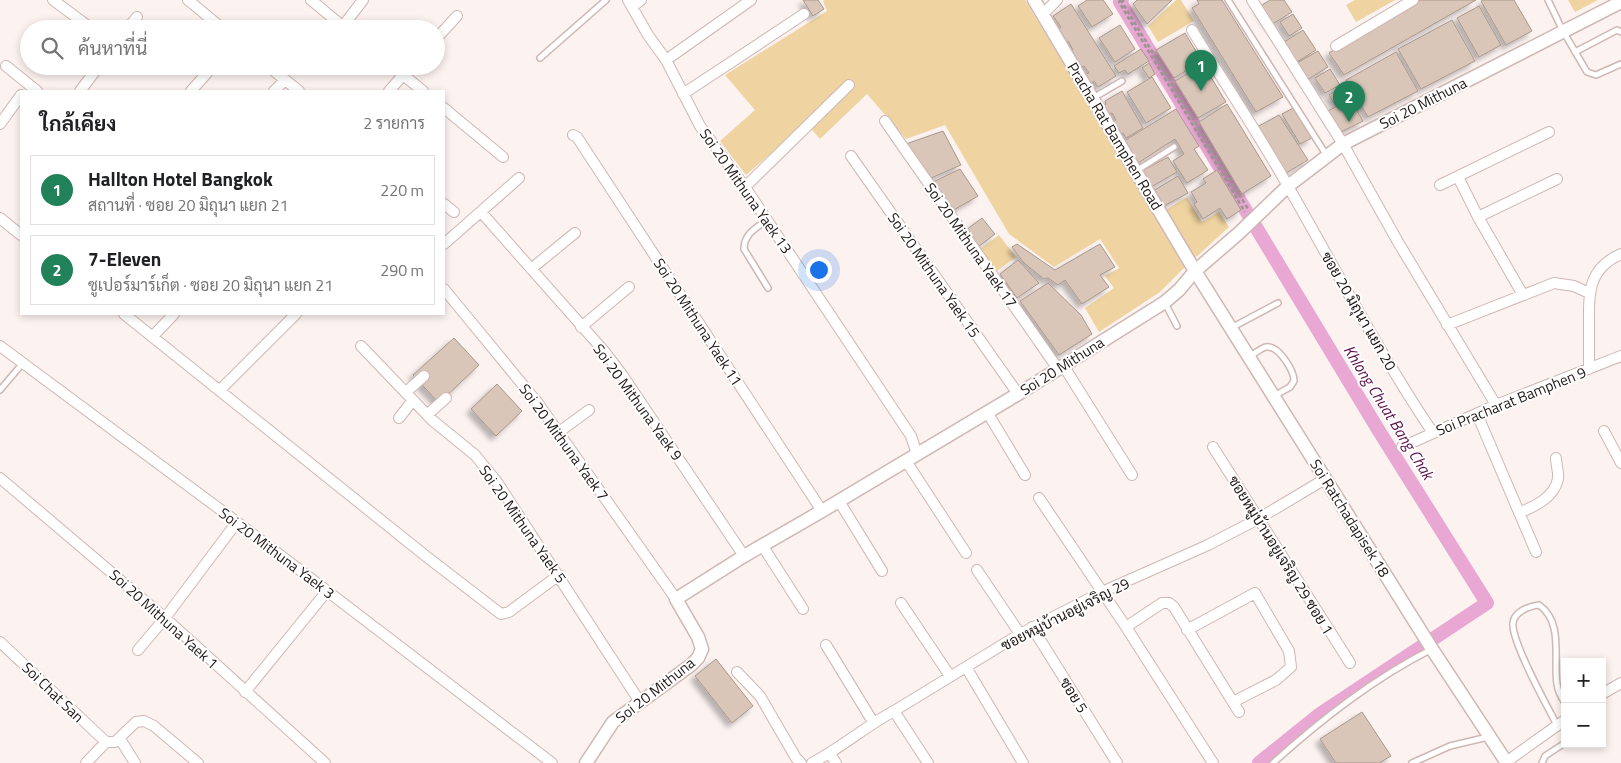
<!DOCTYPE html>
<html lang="th">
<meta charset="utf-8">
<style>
body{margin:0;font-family:"Titillium Web",Sarabun,sans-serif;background:#f2f2f2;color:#202124}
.controls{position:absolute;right:15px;bottom:15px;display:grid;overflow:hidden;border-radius:0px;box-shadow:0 2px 8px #0003}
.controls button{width:45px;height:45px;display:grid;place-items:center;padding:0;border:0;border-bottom:1px solid #e0e0e0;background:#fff;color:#202124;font:25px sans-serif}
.you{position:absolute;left:818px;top:269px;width:18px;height:18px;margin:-12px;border:4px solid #fff;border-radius:50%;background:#1a73e8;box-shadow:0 0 0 8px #1a73e833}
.badge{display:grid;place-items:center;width:32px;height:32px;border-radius:50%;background:#218159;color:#fff;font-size:16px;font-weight:700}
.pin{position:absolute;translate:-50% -41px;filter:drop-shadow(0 1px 2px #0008)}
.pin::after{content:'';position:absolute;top:26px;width:18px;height:15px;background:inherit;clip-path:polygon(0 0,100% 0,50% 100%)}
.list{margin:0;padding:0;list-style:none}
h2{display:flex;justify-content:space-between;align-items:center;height:65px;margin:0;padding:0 20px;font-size:21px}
h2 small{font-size:16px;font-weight:400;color:#757577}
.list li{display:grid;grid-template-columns:32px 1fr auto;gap:15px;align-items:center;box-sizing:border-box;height:70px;margin:0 10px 10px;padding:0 10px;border:1px solid #e0e0e0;border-radius:0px}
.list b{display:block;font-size:19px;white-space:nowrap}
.list p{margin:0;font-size:16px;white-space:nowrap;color:#757577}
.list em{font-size:16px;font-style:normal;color:#757577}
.icon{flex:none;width:28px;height:28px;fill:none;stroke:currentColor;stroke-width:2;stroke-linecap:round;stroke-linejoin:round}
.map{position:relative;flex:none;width:1621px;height:763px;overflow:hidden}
.search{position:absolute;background:#fff;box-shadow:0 2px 8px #0003;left:20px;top:20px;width:425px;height:55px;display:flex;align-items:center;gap:12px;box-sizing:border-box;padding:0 18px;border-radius:28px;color:#757577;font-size:19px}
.panel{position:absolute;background:#fff;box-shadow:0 2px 8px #0003;left:20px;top:90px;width:425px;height:225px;border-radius:0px}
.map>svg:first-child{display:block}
.green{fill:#efd4a1}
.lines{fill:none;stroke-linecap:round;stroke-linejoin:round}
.canal{stroke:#e9a7d4;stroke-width:14}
.building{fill:#d9c6b9;stroke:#a9978a;filter:url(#shadow)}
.service-casing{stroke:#cfb7b3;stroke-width:8}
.minor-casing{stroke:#cfb7b3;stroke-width:12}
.tertiary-casing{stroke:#cfb7b3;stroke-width:15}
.path{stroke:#9d9492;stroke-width:2.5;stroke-dasharray:4 2.5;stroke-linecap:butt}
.service{stroke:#fff;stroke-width:5}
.minor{stroke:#fff;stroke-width:10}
.tertiary{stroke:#fff;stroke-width:12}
.labels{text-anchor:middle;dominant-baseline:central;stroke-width:4;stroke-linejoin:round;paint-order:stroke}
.street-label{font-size:15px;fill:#1f1715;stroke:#fff}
.water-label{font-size:16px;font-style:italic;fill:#5c104b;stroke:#fff}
</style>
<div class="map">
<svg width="1621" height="763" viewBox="0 0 1621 763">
<defs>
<filter id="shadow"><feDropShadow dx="-4.5" dy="4.5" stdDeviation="2.5" flood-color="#0004"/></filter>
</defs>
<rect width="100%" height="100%" fill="#fcf2f0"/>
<!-- green -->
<path class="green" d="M825,0H1025L1186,266L1160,292L1099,332L1085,308L1114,288L1105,276L1119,268L1100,239L1054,267L1009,234L945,125L906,139L867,94L820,139L806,123L746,175L720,141L755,110L725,75L827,11L823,1Z
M1176,0H1181L1194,21L1158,42L1148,26Z
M1355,0H1395L1356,22L1346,5Z
M1568,0H1598L1575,12Z
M1187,197L1202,222L1219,212L1229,227L1193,260L1164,211Z
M999,235L1016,257L997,271L980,249Z"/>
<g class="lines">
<!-- canal -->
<path class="canal" d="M1122,0L1120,2L1379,431L1487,603L1320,714L1259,763"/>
</g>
<!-- building -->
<path class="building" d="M803,0H818L824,9L813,16Z
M1087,0H1103L1113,14L1092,27L1078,6Z
M1137,0H1172L1147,24L1133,4Z
M1197,0H1222L1283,97L1256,112L1192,8L1199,4Z
M1270,0H1284L1292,12L1271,25L1259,7Z
M1418,0H1476L1344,75L1329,53Z
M1483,0H1514L1532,31L1506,45L1481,1Z
M1071,4L1116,76L1098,87L1094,81L1091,83L1086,74L1089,73L1084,66L1080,68L1070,51L1073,50L1068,41L1065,43L1057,30L1061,27L1053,16Z
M1479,6L1501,45L1479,57L1457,18Z
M1293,14L1302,28L1289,36L1280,22Z
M1452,20L1475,61L1421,89L1398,49Z
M1120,25L1135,49L1115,62L1099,38Z
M1303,30L1316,50L1297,62L1284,42Z
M1185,33L1202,61L1174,78L1156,50Z
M1141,49L1149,61L1128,74L1125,70L1119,73L1114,66Z
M1318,51L1328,67L1307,80L1297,63Z
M1396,52L1418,91L1368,117L1346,80Z
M1149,63L1155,74L1149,78L1142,68Z
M1203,64L1226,102L1198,118L1175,81Z
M1330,69L1340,85L1325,93L1315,78Z
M1152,77L1171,108L1146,123L1127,92Z
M1341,87L1348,98L1335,105L1329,95Z
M1122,91L1143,128L1126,138L1123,133L1120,135L1112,122L1116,120L1112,113L1109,114L1104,105L1106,104L1105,101Z
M1350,99L1363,121L1341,132L1328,111Z
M1227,104L1271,176L1242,194L1199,122Z
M1293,108L1312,138L1300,144L1282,114Z
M1176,109L1199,146L1194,149L1208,170L1187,183L1173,161L1184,154L1175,139L1138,163L1124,141Z
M1279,115L1308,160L1286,173L1257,127Z
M943,131L961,165L931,178L906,144Z
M1168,157L1177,172L1151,187L1142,171Z
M960,169L978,196L952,211L931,183Z
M1217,170L1241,210L1227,219L1220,208L1203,219L1194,204L1197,202L1191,192L1206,183L1203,179Z
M1178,176L1188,193L1162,207L1153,191Z
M982,218L995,234L978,247L966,230Z
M1017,244L1055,270L1100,244L1115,267L1100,275L1109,287L1082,304L1065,280L1058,285L1048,278L1044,279L1024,263L1012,247Z
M1018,260L1039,283L1017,298L1000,274Z
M1048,283L1081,315L1092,334L1059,355L1020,301Z
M454,338L479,365L439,403L413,375Z
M497,384L522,411L496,436L471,409Z
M716,659L753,706L732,723L695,676Z
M1362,712L1391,756L1379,763H1336L1320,739Z"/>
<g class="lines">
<!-- service casing -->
<g class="service-casing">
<path id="service" d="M1228,0L1327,156
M1548,0L1563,31L1587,72L1596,75L1621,64
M1575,52L1617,30L1621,32
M540,58L606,0
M1093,98L1122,81
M1136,171L1174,147
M767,220C756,228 744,234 744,249L768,288
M1165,303L1177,326
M1231,328L1278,303
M1249,357C1254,354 1261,348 1266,347C1279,345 1294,371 1294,381L1290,387L1274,396
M0,390L23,363
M1557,725C1547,706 1511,641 1513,623C1514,612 1529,606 1539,605C1564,622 1553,659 1557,684C1558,691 1561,697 1565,703
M1273,763C1322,719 1373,679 1432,649
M1412,763L1450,746L1488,737
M1542,763L1545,756L1565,743"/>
</g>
<!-- minor casing -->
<g class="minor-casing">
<path id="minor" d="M53,0L92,29
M188,0L223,29
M311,0L346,29
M628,0L648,35L666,60L700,126L745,187L911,436L917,454
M1252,0L1343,144L1398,242L1496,405
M633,6L641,0
M1043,14L1057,0
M343,26L363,0
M127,29L137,17
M1192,30C1224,83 1259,134 1289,188C1336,270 1380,354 1433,433
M436,39L457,16
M1336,46L1413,0
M666,60L751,0
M6,66L37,91
M268,66L299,91
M392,66L423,91
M80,91L99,66
M191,91L207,73
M274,91L285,80
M389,91L411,66
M683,94L804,14
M444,108L503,157
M885,121L1058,369
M0,124L21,95
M573,135L577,137L822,511
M851,156L1018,394
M1458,177L1478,217L1523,295
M1440,185L1549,132
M745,187L849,85
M444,204L454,212
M481,212L604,351L623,376L744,556
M1478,217L1557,179
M0,218L21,235
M444,244L519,178
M531,269L575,233
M444,289L537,402L676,599
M124,314L427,557L501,614L509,612L559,575
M1447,325L1554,283L1574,286L1589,293
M581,327L629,287
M153,336L174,314
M0,346L237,522L552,763
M361,346L432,420L475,455L497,482L640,702
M1063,365L1132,475
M1589,369C1589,354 1589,340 1589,326C1589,294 1587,269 1621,254
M220,390L296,314
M406,392L424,376
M987,412L1025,475
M1477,414L1536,552
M427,415L446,398
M399,418L413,400
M1604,431L1621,463
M559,432L589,410
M1213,447L1350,663
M1402,447L1496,405L1621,356
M906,461L966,553
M0,478L165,618L325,763
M1039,498L1126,627L1213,763
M839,501L882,571
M1519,513C1535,506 1554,498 1558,479C1559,473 1556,464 1556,458
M762,545L803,609
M977,570L1020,634
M901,603L950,676
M1032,627L1117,763
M1126,627L1162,603H1169L1174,607L1239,712
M1187,630L1255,593L1289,651L1291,667L1276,680L1233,702
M0,642L106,742L86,763
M826,645L873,722
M138,650L165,618L237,522
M966,667L1023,763
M737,672L760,696L796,758L801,763
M245,692L327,591
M1602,694L1621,683
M894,711L928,763
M120,739L135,763
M106,742H115L136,722L144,721L154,726L198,763
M830,754L836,763
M1506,762L1565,720
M812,763C841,748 866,726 894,711L1020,634L1102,592L1208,545L1258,519L1325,479"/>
</g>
<!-- tertiary casing -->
<g class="tertiary-casing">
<path id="tertiary" d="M1034,0L1195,271L1432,649L1507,763
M586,763L613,722L691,665L698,658L702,649L698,637L676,599L744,556L822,511L1018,394L1165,302L1179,290L1195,271L1239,233L1288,186L1343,144L1621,2"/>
</g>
<!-- path -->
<path class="path" d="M1121,0L1119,2L1245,212
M1124,0L1122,2L1248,209"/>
<!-- service -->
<use href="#service" class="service"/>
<!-- minor -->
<use href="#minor" class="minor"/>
<!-- tertiary -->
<use href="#tertiary" class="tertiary"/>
</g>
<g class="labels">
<!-- street labels -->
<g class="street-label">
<text transform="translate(1423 103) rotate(-27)">Soi 20 Mithuna</text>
<text transform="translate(1115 136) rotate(59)">Pracha Rat Bamphen Road</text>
<text transform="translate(746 191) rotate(55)">Soi 20 Mithuna Yaek 13</text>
<text transform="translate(971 245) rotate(55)">Soi 20 Mithuna Yaek 17</text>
<text transform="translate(934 275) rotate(55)">Soi 20 Mithuna Yaek 15</text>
<text transform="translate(1359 311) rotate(60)">ซอย 20 มิถุนา แยก 20</text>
<text transform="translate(698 322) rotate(57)">Soi 20 Mithuna Yaek 11</text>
<text transform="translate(1062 366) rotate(-32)">Soi 20 Mithuna</text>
<text transform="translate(1511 401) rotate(-22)">Soi Pracharat Bamphen 9</text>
<text transform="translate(638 402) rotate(54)">Soi 20 Mithuna Yaek 9</text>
<text transform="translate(564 442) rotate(54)">Soi 20 Mithuna Yaek 7</text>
<text transform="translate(1350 518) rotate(58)">Soi Ratchadapisek 18</text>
<text transform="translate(523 524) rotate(55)">Soi 20 Mithuna Yaek 5</text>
<text transform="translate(277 553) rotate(37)">Soi 20 Mithuna Yaek 3</text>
<text transform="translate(1281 555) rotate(58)">ซอยหมู่บ้านอยู่เจริญ 29 ซอย 1</text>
<text transform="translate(1065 614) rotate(-27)">ซอยหมู่บ้านอยู่เจริญ 29</text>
<text transform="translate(164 619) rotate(42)">Soi 20 Mithuna Yaek 1</text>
<text transform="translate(655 690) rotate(-38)">Soi 20 Mithuna</text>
<text transform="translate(53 692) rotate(44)">Soi Chat San</text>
<text transform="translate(1074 695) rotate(58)">ซอย 5</text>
</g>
<!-- water labels -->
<g class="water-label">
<text transform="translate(1389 412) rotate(58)">Khlong Chuat Bang Chak</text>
</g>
</g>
</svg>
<div class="controls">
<button>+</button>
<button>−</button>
</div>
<div class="you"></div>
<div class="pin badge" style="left:1201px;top:91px">1</div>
<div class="pin badge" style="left:1349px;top:122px">2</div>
<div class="search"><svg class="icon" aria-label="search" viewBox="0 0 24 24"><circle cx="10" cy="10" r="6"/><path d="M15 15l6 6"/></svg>ค้นหาที่นี่</div>
<section class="panel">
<h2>ใกล้เคียง<small>2 รายการ</small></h2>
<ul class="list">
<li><span class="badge">1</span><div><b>Hallton Hotel Bangkok</b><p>สถานที่ · ซอย 20 มิถุนา แยก 21</p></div><em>220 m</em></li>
<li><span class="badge">2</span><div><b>7-Eleven</b><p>ซูเปอร์มาร์เก็ต · ซอย 20 มิถุนา แยก 21</p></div><em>290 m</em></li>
</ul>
</section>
</div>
